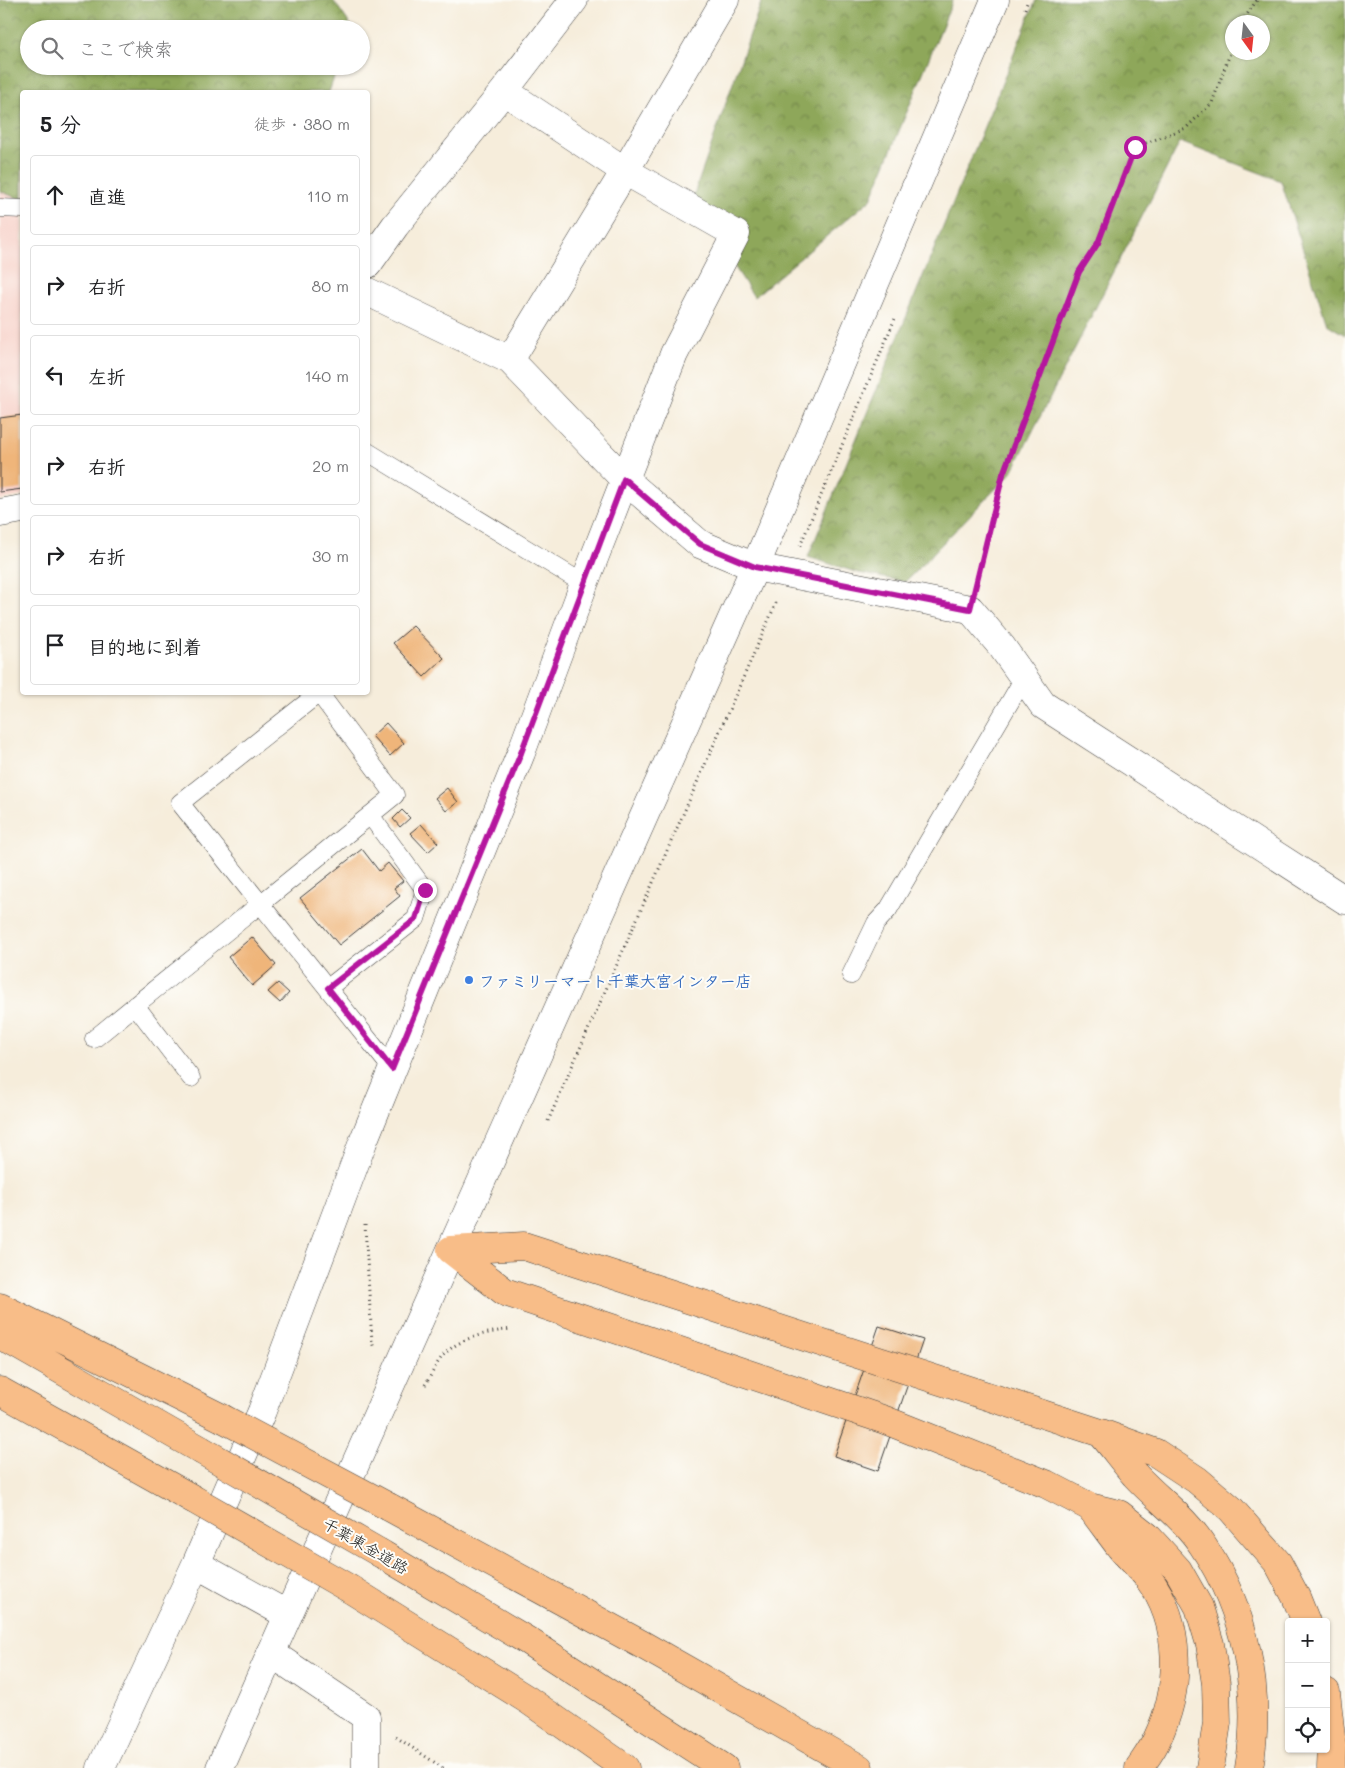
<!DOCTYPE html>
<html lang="ja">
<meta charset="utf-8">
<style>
body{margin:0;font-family:Mali,"Klee One",sans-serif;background:#f2f2f2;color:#202124}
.controls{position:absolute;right:15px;bottom:15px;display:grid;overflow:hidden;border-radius:5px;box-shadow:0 1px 4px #0004}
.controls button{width:45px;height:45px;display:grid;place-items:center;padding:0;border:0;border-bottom:1px solid #e0e0e0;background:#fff;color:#202124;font:25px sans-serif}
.compass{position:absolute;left:1225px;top:15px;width:45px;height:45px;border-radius:50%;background:#fff;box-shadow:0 1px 4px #0004;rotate:165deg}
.stop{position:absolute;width:15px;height:15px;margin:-11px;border:4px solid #b5179e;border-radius:50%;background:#fff}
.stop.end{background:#b5179e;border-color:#fff;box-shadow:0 1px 5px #0008}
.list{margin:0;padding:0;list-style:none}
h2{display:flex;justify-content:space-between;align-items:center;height:65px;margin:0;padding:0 20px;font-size:21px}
h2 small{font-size:16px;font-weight:400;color:#757577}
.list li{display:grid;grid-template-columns:32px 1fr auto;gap:15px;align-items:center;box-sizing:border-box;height:80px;margin:0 10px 10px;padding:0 10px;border:1px solid #e0e0e0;border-radius:5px}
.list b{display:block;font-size:19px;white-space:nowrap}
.list em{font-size:16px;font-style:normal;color:#757577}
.icon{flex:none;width:28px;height:28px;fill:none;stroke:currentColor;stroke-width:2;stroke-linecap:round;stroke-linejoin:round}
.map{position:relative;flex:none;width:1345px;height:1768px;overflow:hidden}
.search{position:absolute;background:#fff;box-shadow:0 1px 4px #0004;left:20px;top:20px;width:350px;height:55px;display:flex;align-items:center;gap:12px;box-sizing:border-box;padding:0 18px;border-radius:28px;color:#757577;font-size:19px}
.panel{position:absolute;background:#fff;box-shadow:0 1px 4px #0004;left:20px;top:90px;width:350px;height:605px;border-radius:5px}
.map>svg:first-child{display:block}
.built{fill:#f7d1c9}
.forest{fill:url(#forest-crowns);stroke:#55623b;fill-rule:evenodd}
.building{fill:#efb57a}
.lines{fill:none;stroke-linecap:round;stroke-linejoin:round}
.service-casing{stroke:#3d3b39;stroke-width:19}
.minor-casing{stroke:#3d3b39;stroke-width:29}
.tertiary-casing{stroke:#3d3b39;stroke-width:29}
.motorway-casing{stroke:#3d3b39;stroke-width:29}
.path{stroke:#3d3b39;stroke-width:3;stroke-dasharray:1 4;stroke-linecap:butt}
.service{stroke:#fff;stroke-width:18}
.minor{stroke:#fff;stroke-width:28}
.tertiary{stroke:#fff;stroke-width:28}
.motorway{stroke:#f8bd88;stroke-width:28}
.motorway-bridge-casing{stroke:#3d3b39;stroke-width:29;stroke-linecap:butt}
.motorway-bridge{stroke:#f8bd88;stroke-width:28}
.route{stroke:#b5179e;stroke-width:6}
.shop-dot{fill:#3f7fe0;stroke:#fdfcf7;stroke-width:2}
.labels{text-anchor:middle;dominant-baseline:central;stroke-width:4;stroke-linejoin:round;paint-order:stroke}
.shop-label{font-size:16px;font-weight:bold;fill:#366cbe;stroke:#fdfcf7;text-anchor:start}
.street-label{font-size:16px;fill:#1c1c1c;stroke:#fdfcf7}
</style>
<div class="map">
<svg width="1345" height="1768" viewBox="0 0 1345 1768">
<defs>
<pattern id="forest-crowns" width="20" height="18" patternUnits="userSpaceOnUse" patternTransform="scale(1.25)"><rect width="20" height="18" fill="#8ea75a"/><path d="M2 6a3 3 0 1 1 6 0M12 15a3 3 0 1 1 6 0" fill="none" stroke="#73874a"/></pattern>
</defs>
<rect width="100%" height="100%" fill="#fdfcf7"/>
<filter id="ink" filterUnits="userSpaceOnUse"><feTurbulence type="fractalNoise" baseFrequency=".02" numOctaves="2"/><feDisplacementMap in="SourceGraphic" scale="10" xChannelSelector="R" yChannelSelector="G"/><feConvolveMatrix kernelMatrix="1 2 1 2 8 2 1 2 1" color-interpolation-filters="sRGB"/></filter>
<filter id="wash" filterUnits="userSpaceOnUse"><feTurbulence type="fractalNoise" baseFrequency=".0096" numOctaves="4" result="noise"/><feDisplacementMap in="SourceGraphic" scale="20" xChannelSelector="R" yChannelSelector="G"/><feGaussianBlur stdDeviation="1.12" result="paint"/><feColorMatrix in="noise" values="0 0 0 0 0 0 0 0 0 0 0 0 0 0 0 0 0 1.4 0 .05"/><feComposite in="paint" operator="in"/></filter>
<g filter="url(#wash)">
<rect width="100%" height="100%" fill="#f6eddb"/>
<!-- built -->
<path class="built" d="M0,179L22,180V496L0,500Z"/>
<!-- forest -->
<path class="forest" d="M0,0H333L352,27V29H29V66H338L329,92H22V200L0,191Z
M762,0H953L871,199L754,297L692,200Z
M1036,0H1345V335L1327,324L1281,181L1180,142L1012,472L905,582L859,573L808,557ZM1232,22H1262V52H1232Z"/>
<g id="blocks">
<!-- building -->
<path class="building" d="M22,415V489L0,492V418Z
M413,626L444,658L424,677L393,643Z
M386,723L404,743L390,756L372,736Z
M447,788L458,802L446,811L435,798Z
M402,810L410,818L400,827L393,819Z
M421,824L438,843L428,852L410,833Z
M362,849L379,871L388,863L403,881L394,888L400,896L339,945L300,898Z
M252,937L276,965L252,986L228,957Z
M278,983L289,993L280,1003L268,992Z
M879,1326L923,1340L878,1471L834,1456Z"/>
</g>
</g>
<g filter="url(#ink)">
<use href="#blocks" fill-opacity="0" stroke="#3d3b39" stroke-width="1"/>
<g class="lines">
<!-- service casing -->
<g class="service-casing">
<path id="service" d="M0,208L22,209
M368,452L584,584
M851,975L876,923L888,910L1024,678
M328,988L416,919L425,890L370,815
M135,1005L191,1078
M94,1039C194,957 295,876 395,795L319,693L180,803L392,1069"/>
</g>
<!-- minor casing -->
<g class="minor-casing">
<path id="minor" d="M368,264L395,226L504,91L574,0
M368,292L510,360L624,479L700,544L755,567L970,609L1002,647L1043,705L1345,900
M510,360L625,171L725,0
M0,513L22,509
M196,1564L288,1615
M271,1653L366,1717V1768
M101,1768L196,1564L262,1411L363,1142L521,753L584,584L674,354L736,234L625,171L504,91"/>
</g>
<!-- tertiary casing -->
<g class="tertiary-casing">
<path id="tertiary" d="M220,1768L755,567L995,0"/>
</g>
<!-- motorway casing -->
<g class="motorway-casing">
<path id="motorway" d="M451,1250L505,1292L885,1420L1046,1484L1090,1507L1119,1514L1147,1536L1178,1570L1199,1607L1210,1644L1216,1684L1217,1723L1210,1768
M451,1250L524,1246L1101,1433L1156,1453L1197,1480L1231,1509L1278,1563L1296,1597L1306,1622
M0,1307L222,1418
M0,1335L201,1450
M0,1391L193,1499
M1101,1433C1113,1447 1123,1461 1135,1475C1157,1499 1185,1518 1203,1546C1246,1610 1262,1692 1249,1768
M389,1507L641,1644L859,1768
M1090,1507C1100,1520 1110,1534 1120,1547C1129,1558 1140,1567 1148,1578C1183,1624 1181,1689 1157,1739C1153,1749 1145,1759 1139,1768
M380,1553L528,1641L724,1768
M350,1589L528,1700L625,1768
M1326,1692L1332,1746L1331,1768"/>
</g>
<!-- path -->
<path class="path" d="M1025,9L1028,0
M1242,22L1257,0
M800,546L896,316
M977,581L1003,474L1079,272L1098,243L1135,147L1186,128L1212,103L1232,48
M548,1121L777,601
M365,1225L372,1342L374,1348
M425,1385C431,1376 435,1366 441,1358C458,1337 486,1333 511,1329
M396,1737L443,1768"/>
<!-- service -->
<use href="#service" class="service"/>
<!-- minor -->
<use href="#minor" class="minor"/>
<!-- tertiary -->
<use href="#tertiary" class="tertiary"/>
<!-- motorway -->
<use href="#motorway" class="motorway"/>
<!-- motorway-bridge casing -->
<g class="motorway-bridge-casing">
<path id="motorway-bridge" d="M222,1418L389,1507
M201,1450L380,1553
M193,1499L350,1589"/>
</g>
<!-- motorway-bridge -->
<use href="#motorway-bridge" class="motorway-bridge"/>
</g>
</g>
<g class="lines" filter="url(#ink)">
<!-- route -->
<path class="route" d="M425,890L416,919L328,988L392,1069L521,753L624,479L700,544L755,567L970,609L1003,474L1079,272L1098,243L1135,147"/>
</g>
<!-- markers -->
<circle class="shop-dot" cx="469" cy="980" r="5"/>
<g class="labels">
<!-- shop labels -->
<g class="shop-label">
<text x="479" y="980">ファミリーマート千葉大宮インター店</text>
</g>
<!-- street labels -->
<g class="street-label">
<text transform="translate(366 1545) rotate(30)">千葉東金道路</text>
</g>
</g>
</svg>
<div class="controls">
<button>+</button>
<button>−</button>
<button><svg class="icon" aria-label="locate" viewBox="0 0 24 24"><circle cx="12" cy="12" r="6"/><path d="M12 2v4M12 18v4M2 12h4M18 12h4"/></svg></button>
</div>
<svg class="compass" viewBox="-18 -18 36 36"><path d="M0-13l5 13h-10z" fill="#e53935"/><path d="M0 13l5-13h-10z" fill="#757577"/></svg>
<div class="stop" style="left:1135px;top:147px"></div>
<div class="stop end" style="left:425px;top:890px"></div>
<div class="search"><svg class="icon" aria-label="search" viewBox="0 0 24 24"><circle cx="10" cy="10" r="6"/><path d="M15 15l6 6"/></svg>ここで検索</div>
<section class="panel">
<h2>5 分<small>徒歩 · 380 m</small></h2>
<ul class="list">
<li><svg class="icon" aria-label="ahead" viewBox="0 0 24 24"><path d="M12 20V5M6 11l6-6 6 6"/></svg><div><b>直進</b></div><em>110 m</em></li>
<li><svg class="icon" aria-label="right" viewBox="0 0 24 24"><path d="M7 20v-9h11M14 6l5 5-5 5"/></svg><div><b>右折</b></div><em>80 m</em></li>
<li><svg class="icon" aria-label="left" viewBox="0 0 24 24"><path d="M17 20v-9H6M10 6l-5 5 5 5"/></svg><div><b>左折</b></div><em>140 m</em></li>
<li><svg class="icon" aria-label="right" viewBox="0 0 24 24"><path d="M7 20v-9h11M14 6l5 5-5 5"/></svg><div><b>右折</b></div><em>20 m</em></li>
<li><svg class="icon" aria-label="right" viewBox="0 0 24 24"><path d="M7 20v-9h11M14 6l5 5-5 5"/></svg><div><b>右折</b></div><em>30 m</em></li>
<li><svg class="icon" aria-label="arrive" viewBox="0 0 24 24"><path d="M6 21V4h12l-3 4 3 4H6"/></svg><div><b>目的地に到着</b></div></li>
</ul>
</section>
</div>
